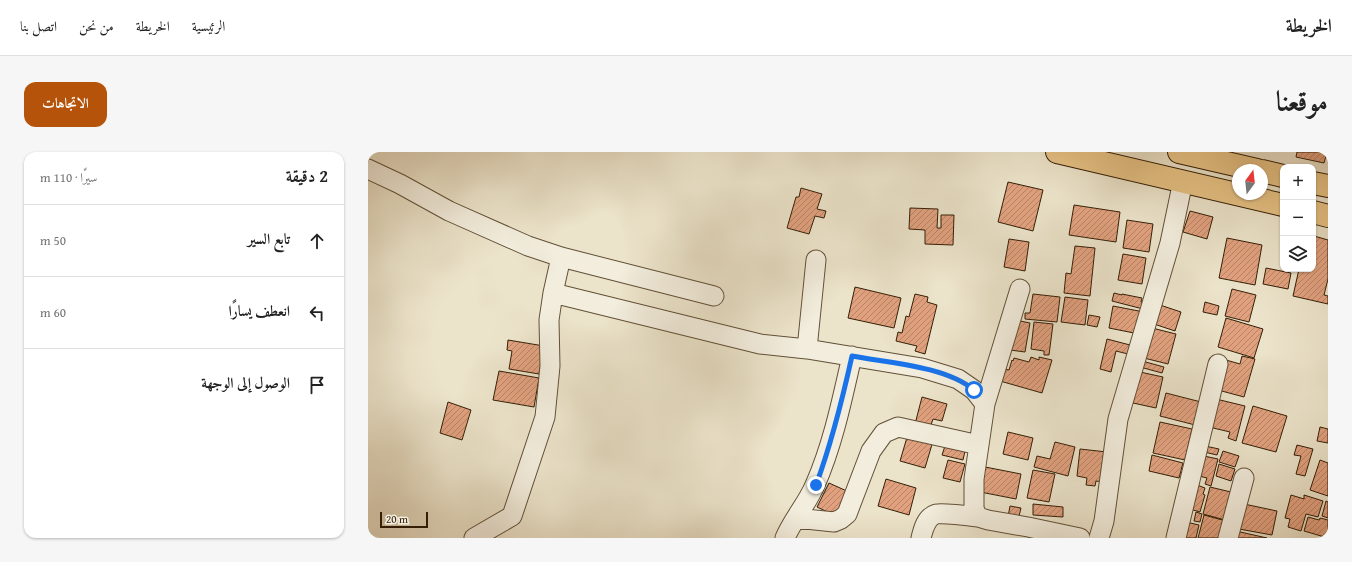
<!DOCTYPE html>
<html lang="ar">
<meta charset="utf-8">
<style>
body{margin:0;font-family:"Gentium Book Plus",Amiri,serif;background:#f6f6f6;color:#222;direction:rtl}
.controls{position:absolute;right:12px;top:12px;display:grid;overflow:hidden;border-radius:8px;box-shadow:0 1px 3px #0004}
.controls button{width:36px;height:36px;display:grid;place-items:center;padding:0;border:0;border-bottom:1px solid #e0e0e0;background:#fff;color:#222;font:20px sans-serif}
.compass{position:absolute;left:864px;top:12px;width:36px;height:36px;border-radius:50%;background:#fff;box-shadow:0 1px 3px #0004;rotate:15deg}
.scale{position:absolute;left:12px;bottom:10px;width:48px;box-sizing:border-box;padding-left:4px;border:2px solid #341f06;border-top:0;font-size:11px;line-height:14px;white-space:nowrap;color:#341f06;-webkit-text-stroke:3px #f2eddd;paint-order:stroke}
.stop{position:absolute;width:12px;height:12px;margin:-9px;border:3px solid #1a73e8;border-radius:50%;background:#fff}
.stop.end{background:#1a73e8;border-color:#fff;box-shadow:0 1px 4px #0008}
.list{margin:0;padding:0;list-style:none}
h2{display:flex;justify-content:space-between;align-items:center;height:52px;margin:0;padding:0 16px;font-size:17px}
h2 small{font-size:13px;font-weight:400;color:#767676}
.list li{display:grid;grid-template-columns:26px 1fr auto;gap:12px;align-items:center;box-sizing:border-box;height:72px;padding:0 16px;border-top:1px solid #e0e0e0}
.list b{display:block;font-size:15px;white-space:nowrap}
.list em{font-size:13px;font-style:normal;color:#767676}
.icon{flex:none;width:22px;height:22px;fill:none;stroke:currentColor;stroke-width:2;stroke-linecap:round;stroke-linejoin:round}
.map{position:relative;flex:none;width:960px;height:386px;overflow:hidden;direction:ltr;border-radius:12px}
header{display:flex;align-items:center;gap:24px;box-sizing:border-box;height:56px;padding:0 20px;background:#fff;border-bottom:1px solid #e0e0e0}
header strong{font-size:19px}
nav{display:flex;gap:22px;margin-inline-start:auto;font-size:14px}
.intro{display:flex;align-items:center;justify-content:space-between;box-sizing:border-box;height:96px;padding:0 24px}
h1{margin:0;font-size:28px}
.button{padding:10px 18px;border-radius:12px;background:#b45309;color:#fff;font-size:14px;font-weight:700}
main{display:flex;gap:24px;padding:0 24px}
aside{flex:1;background:#fff;border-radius:12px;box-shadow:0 1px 3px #0004}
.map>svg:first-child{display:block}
.building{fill:url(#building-hatch);stroke:#341f06}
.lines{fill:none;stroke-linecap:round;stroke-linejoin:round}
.street-casing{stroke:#625037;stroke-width:21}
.primary-casing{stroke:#341f06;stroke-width:24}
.street{stroke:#f2eddd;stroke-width:19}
.primary{stroke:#e6c285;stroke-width:22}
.route{stroke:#1a73e8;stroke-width:5}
</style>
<header>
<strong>الخريطة</strong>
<nav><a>الرئيسية</a><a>الخريطة</a><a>من نحن</a><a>اتصل بنا</a></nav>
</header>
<div class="intro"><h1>موقعنا</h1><a class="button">الاتجاهات</a></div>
<main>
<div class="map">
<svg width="960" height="386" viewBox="0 0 960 386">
<defs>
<pattern id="building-hatch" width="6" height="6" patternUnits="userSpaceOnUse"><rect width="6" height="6" fill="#e1a17f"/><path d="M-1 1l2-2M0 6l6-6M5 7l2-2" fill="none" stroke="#b78366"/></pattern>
</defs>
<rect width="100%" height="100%" fill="#ebe3ca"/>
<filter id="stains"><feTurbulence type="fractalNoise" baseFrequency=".005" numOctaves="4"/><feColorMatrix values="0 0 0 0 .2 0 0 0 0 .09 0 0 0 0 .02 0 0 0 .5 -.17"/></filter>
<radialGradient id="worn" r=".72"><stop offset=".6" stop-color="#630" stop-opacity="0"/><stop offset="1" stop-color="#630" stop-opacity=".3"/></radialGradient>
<!-- building -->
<path class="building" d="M929,0H959L956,11L928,5Z
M640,30L675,38L665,79L630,70Z
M433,36L454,42L449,57L458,59L456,66L447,64L441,82L419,76L428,45H431Z
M706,53L752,60L748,90L701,83Z
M542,56L570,57L569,76H573V63H586L585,93L557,92V78L541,77Z
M822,59L845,65L839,87L815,80Z
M759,68L785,72L781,100L755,96Z
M946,84L960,88V127L956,143L960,144V152L925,144L931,117H945Z
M859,86L894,93L887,133L851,126Z
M641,87L661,90L657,119L636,115Z
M707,94L727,96L722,144L696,141L698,121L703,122Z
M755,102L778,106L774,132L750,128Z
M898,116L923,121L920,137L895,132Z
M487,135L533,146L526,176L480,166Z
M864,137L888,143L881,170L857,164Z
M746,141L754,143V142L774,146L773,150L776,151L775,157L744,149Z
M547,142L560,145L559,150L569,153L557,202L547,199L549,194L528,189L530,180L534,181L538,164L541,165Z
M665,142L692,145L689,170L657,167V161H662Z
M697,145L720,148L717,173L693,170Z
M837,150L851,154L849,163L835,160Z
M789,152L813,160L807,179L783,171Z
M745,154L776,160L771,182L741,176Z
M721,163L732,165L729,175L719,173Z
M858,166L895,177L886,206L850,195Z
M647,168L662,171L657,200L642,198Z
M666,170L685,172L681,203H676V199L663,197Z
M784,176L808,182L800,212L776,206Z
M739,187L762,193L760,202L748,199L743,220L732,217Z
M140,188L176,194L171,222L141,217L144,199L139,198Z
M874,204L887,207L876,245L850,238L858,208L872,212Z
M663,205L671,208V205L684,208L674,241L632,229L636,217L641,218L644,208L645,209L646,206L661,210Z
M774,209L796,215L794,221L772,215Z
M131,219L171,226L166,255L125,248Z
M772,220L795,225L788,256L765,251Z
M798,241L837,251L831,274L792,264Z
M554,245L579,252L574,269L565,267L562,276L547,272Z
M848,247L877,254L868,289L860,286L862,280L841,275Z
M80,250L103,258L94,288L72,281Z
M885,254L919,264L908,300L874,291Z
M792,270L824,277L817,308L785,301Z
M952,275L960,277V291L949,289Z
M640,280L665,286L660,308L635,302Z
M540,282L565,289L557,316L532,309Z
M687,290L707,295L700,324L666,315L669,304L682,307Z
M929,293L945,297L937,324L928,322L933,304L926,303Z
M577,294L597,299L595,308L574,303Z
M837,294L851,297L849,303L836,300Z
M712,297L739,300L736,330L728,329L727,334L718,333L719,326L709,324Z
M855,299L871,304L867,315L851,310Z
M784,303L815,311L811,326L781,319Z
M836,304L850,307L843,334L837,332L839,326L831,324Z
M580,308L597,312L592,330L575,326Z
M952,308L960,311V344L942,338Z
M851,312L867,317L863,329L848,324Z
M612,314L653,322L648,347L607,339Z
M665,318L687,322L681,350L659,346Z
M518,327L548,336L541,363L510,354Z
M461,331L481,340L470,365L449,355Z
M829,333L837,336L835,342L837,343L832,360L822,357Z
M842,335L863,340L857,368L835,362Z
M923,343L936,347V343L955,349L950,365L938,362L933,379L920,375L922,367L917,366Z
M958,349L960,350V366L954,364Z
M665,352L695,355V365L665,363Z
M876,352L909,359L904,383L871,377Z
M642,354L653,356L649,372L639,370Z
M828,360L834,362L832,370L826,369Z
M836,363L858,369L854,386H830Z
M940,365L951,368L952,366L960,368V386L936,379Z
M818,370L831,373L828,386H814Z
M868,379L899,386H866Z"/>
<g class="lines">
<!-- street casing -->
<g class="street-casing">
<path id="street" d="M0,17L32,32L81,59L160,94L193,105L346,144
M185,141L392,192L439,197L554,216L590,227L606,238L617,252L606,327V357L610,365L620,368L660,375L712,386
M439,197L448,108
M617,252L652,137
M428,366L466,370L473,367L479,362L503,299L516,281L530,275L611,293
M106,386L144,364L177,265L182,214L181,168L185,141L193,105
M417,386C425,367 439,352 447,333C465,292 474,248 484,204
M553,386C555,378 558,365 568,362C574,361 602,364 610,365
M731,386L736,369L750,267L802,91L815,29
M808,386L850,212
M860,386L876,326"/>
</g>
<!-- primary casing -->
<g class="primary-casing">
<path id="primary" d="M689,0L915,53
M811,0L889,18
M894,19L915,24
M945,31L960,34
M945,60L960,64"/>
</g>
<!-- street -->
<use href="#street" class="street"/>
<!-- primary -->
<use href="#primary" class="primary"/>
</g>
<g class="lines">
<!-- route -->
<path class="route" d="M448,333C464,290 474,249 484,204C521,211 577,214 606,238"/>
</g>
<rect width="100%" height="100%" filter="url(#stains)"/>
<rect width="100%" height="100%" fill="url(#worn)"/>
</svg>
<div class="controls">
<button>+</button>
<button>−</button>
<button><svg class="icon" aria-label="layers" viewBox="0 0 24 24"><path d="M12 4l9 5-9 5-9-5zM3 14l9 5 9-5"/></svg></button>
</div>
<svg class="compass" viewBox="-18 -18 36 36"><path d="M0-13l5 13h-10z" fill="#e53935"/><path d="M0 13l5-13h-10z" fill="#767676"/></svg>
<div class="scale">20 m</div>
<div class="stop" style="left:606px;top:238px"></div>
<div class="stop end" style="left:448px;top:333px"></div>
</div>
<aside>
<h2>2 دقيقة<small>سيرًا · 110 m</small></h2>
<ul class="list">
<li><svg class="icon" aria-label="ahead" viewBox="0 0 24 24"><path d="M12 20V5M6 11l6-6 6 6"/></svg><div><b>تابع السير</b></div><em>50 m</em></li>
<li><svg class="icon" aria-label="left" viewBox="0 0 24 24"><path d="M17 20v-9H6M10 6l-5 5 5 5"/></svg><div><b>انعطف يسارًا</b></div><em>60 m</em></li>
<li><svg class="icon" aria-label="arrive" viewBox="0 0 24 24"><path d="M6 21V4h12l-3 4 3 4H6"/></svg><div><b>الوصول إلى الوجهة</b></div></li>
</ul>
</aside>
</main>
